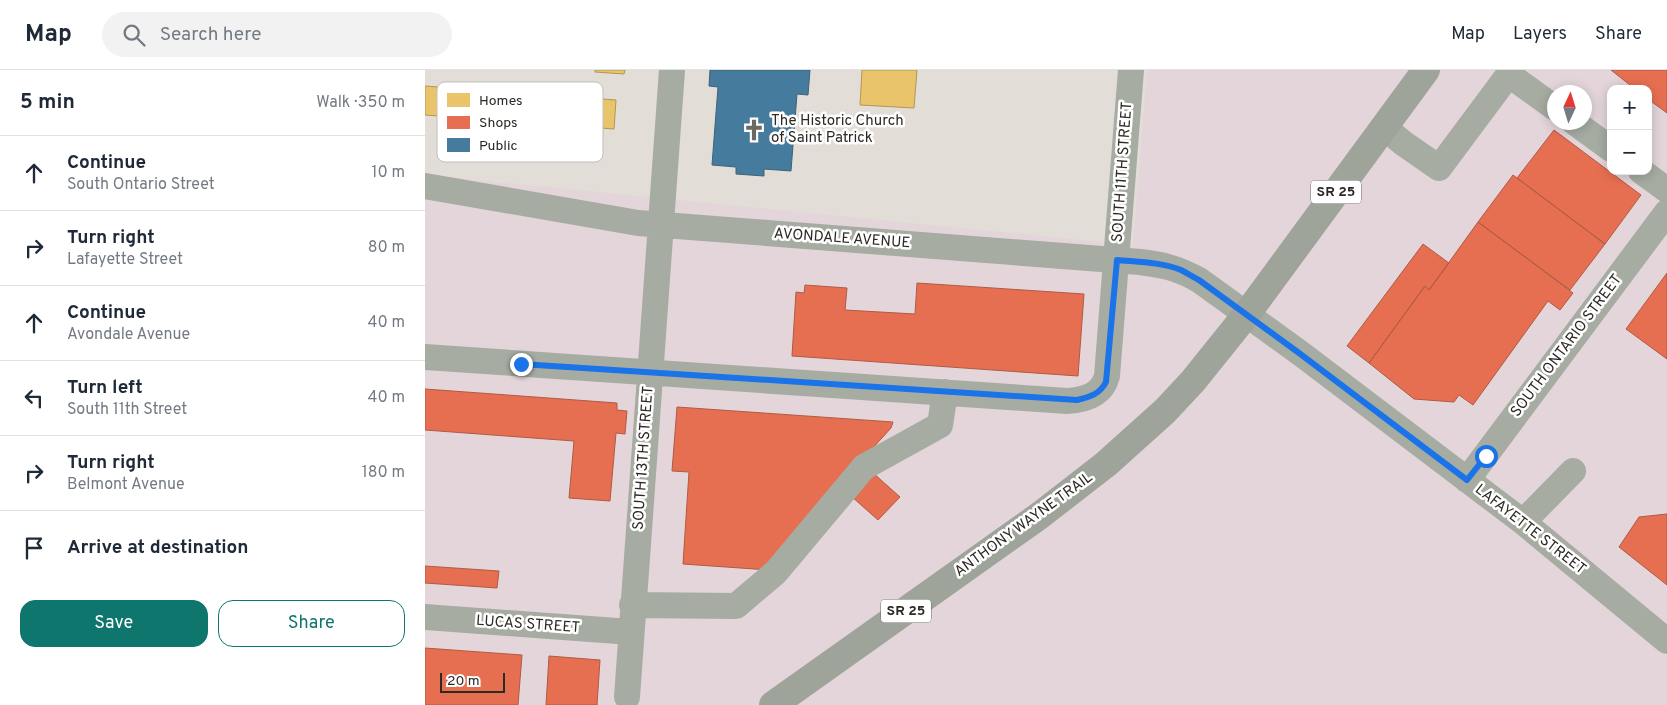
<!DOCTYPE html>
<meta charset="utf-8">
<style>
body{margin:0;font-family:Overpass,sans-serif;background:#f2f2f3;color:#1f2937}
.controls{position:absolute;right:15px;top:15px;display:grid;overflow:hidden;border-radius:10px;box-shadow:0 2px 12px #0003}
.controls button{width:45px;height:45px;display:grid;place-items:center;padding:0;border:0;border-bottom:1px solid #e0e1e3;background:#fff;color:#1f2937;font:25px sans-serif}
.compass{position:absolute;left:1122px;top:15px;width:45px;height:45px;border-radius:50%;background:#fff;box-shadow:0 2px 12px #0003;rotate:4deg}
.scale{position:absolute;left:15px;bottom:12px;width:65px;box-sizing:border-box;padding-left:5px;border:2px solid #2d2924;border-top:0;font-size:14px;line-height:18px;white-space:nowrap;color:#2d2924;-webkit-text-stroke:4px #fff;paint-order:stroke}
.stop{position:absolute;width:15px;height:15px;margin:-11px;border:4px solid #1a73e8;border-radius:50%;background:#fff}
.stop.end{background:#1a73e8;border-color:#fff;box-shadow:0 1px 5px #0008}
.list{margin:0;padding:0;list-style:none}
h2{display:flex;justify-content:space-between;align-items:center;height:65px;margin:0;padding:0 20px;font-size:21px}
h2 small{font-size:16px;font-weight:400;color:#747a83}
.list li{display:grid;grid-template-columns:32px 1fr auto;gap:15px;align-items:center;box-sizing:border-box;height:75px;padding:0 20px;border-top:1px solid #e0e1e3}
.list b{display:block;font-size:19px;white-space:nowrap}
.list p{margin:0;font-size:16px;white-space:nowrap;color:#747a83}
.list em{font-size:16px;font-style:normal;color:#747a83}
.actions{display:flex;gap:10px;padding:15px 20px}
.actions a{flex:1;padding:11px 0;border:1px solid #0f766e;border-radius:15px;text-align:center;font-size:18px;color:#0f766e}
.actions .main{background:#0f766e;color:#fff}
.icon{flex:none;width:28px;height:28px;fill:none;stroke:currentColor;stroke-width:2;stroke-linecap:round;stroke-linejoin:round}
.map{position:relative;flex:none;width:1242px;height:635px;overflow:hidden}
header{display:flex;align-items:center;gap:30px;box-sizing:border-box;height:70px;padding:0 25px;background:#fff;border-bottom:1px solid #e0e1e3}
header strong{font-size:24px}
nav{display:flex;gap:28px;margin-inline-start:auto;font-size:18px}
.search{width:350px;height:45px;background:#f2f2f3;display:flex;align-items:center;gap:12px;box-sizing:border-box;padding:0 18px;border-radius:28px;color:#747a83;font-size:19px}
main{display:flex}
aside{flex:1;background:#fff}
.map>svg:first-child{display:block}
.commercial{fill:#e3d5da;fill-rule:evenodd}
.homes{fill:#e9c46a;stroke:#b19655}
.shops{fill:#e76f51;stroke:#af5a44}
.public{fill:#457b9d;stroke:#3e6279}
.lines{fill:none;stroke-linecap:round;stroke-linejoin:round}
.minor{stroke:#a6aca2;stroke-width:26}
.major{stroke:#9ea49a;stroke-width:28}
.route{stroke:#1a73e8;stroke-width:6}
.labels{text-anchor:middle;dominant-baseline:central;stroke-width:5;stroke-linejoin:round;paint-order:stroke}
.shield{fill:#fff;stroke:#6c6966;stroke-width:1}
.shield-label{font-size:14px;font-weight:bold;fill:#2d2924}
.poi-label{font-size:15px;fill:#2d2924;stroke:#fff;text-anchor:start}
.street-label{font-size:15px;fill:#2d2924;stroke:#fff}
.key{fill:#fff;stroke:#c0bfbd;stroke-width:1}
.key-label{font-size:14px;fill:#2d2924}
</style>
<header>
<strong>Map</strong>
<div class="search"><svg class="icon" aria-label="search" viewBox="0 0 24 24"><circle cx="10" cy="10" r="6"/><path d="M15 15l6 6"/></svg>Search here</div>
<nav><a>Map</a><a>Layers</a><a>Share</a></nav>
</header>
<main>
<aside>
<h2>5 min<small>Walk · 350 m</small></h2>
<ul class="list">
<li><svg class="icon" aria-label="ahead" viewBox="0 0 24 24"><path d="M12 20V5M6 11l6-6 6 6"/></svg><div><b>Continue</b><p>South Ontario Street</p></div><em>10 m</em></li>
<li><svg class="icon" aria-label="right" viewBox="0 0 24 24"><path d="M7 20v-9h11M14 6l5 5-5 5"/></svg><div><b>Turn right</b><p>Lafayette Street</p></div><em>80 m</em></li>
<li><svg class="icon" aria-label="ahead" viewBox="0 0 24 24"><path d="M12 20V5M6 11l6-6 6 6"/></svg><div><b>Continue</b><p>Avondale Avenue</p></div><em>40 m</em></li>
<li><svg class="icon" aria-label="left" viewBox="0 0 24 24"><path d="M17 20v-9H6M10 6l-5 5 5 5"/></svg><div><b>Turn left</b><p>South 11th Street</p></div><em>40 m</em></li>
<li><svg class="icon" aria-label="right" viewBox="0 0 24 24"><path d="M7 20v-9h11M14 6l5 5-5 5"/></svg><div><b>Turn right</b><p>Belmont Avenue</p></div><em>180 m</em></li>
<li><svg class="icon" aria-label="arrive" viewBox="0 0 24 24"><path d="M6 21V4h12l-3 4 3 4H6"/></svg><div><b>Arrive at destination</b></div></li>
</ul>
<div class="actions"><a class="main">Save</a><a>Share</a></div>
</aside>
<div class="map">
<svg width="1242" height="635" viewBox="0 0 1242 635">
<rect width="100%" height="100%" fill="#e2ddd6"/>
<!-- commercial -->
<path class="commercial" d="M722,0H1242V635H0V105L708,175ZM1186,19H1223V101H1186ZM1130,22H1160V52H1130Z"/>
<!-- homes -->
<path class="homes" d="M170,0H200L199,4L170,2Z
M437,0H492L489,38L435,35Z
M0,16L191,30L189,59L0,45Z"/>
<!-- shops -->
<path class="shops" d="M1186,0H1242V43L1223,29V19H1210Z
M1129,60L1216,125L1180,174L1092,108Z
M1088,105L1180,174L1145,220L1053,152Z
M1053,152L1148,223L1135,240L1123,231L1048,335L1034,325L1029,332L989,329L944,293L1000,216L1004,220Z
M998,174L1024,193L1004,220L1000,216L944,293L922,276Z
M1242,203V289L1201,259Z
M492,213L659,224L653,306L367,286L371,222L379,223L380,215L422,218L420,240L490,244Z
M0,319L192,333V340L202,341L200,364L191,363L185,431L144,428L149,371L0,360Z
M252,337L468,352L466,358L387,445L344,500L258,494L264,402L247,401Z
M447,402L475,427L453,450L426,426Z
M1242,444V515L1194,477L1214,447Z
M0,496L74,501L72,518L0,513Z
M0,578L97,585L93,635H0Z
M124,586L175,590L172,635H121Z"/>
<!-- public -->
<path class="public" d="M285,0H385L383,25L372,24L366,101L339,99V106L311,104V97L287,95L293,17L284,16Z"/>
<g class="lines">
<!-- minor -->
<path class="minor" d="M1083,4L1130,38
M1149,52L1186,79
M959,57L978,73L1014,98L1087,0
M1216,101L1242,120
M0,116L213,153L715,192C739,195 752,198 774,210L875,283L1098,452L1242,571
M0,287L642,331C660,330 677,325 682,306L706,0
M1042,410L1242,142
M1098,452L1148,401
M207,535L311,536L351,502L439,397L515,355L520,322
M0,547L206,562
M202,627L247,0"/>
<!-- major -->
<path class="major" d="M348,635L614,446L681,394L740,341L768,311L821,245L1001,0"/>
</g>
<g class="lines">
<!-- route -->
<path class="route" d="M96,294L652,330C665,327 675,324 681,312L692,190C713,192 736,192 756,200C762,203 768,207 774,210L874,283L1042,410L1061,386"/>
</g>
<!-- icons -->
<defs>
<g id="church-bare" transform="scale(1.725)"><path d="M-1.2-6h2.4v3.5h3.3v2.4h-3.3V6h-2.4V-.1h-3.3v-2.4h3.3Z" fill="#6c6862" stroke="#fff" stroke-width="2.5" paint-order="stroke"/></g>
</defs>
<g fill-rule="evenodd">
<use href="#church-bare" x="329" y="60"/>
</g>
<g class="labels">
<!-- shield labels -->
<g class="shield">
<rect x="886" y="110.5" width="50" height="23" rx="4"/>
<rect x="456" y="529.5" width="50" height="23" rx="4"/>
</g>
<g class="shield-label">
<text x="911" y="122">SR 25</text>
<text x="481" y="541">SR 25</text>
</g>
<!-- poi labels -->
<g class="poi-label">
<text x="346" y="51">The Historic Church<tspan x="346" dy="17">of Saint Patrick</tspan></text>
</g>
<!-- street labels -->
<g class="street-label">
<text transform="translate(698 102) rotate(-86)">SOUTH 11TH STREET</text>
<text transform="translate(417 169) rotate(4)">AVONDALE AVENUE</text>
<text transform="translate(1142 276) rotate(-53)">SOUTH ONTARIO STREET</text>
<text transform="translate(219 388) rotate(-86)">SOUTH 13TH STREET</text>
<text transform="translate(599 455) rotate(-36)">ANTHONY WAYNE TRAIL</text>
<text transform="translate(1105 460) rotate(38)">LAFAYETTE STREET</text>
<text transform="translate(103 555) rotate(4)">LUCAS STREET</text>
</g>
</g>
<!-- legend -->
<rect x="12" y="12" width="166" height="80" rx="8" class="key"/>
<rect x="22" y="23" width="23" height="14" fill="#e9c46a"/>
<rect x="22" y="46" width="23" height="13" fill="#e76f51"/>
<rect x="22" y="68" width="23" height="14" fill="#457b9d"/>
<g class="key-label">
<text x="54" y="35">Homes</text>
<text x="54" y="57">Shops</text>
<text x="54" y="80">Public</text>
</g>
</svg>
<div class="controls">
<button>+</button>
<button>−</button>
</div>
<svg class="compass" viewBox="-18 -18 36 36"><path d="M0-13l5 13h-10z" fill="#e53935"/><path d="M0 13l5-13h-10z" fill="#747a83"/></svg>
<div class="scale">20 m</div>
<div class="stop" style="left:1061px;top:386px"></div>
<div class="stop end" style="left:96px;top:294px"></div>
</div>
</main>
